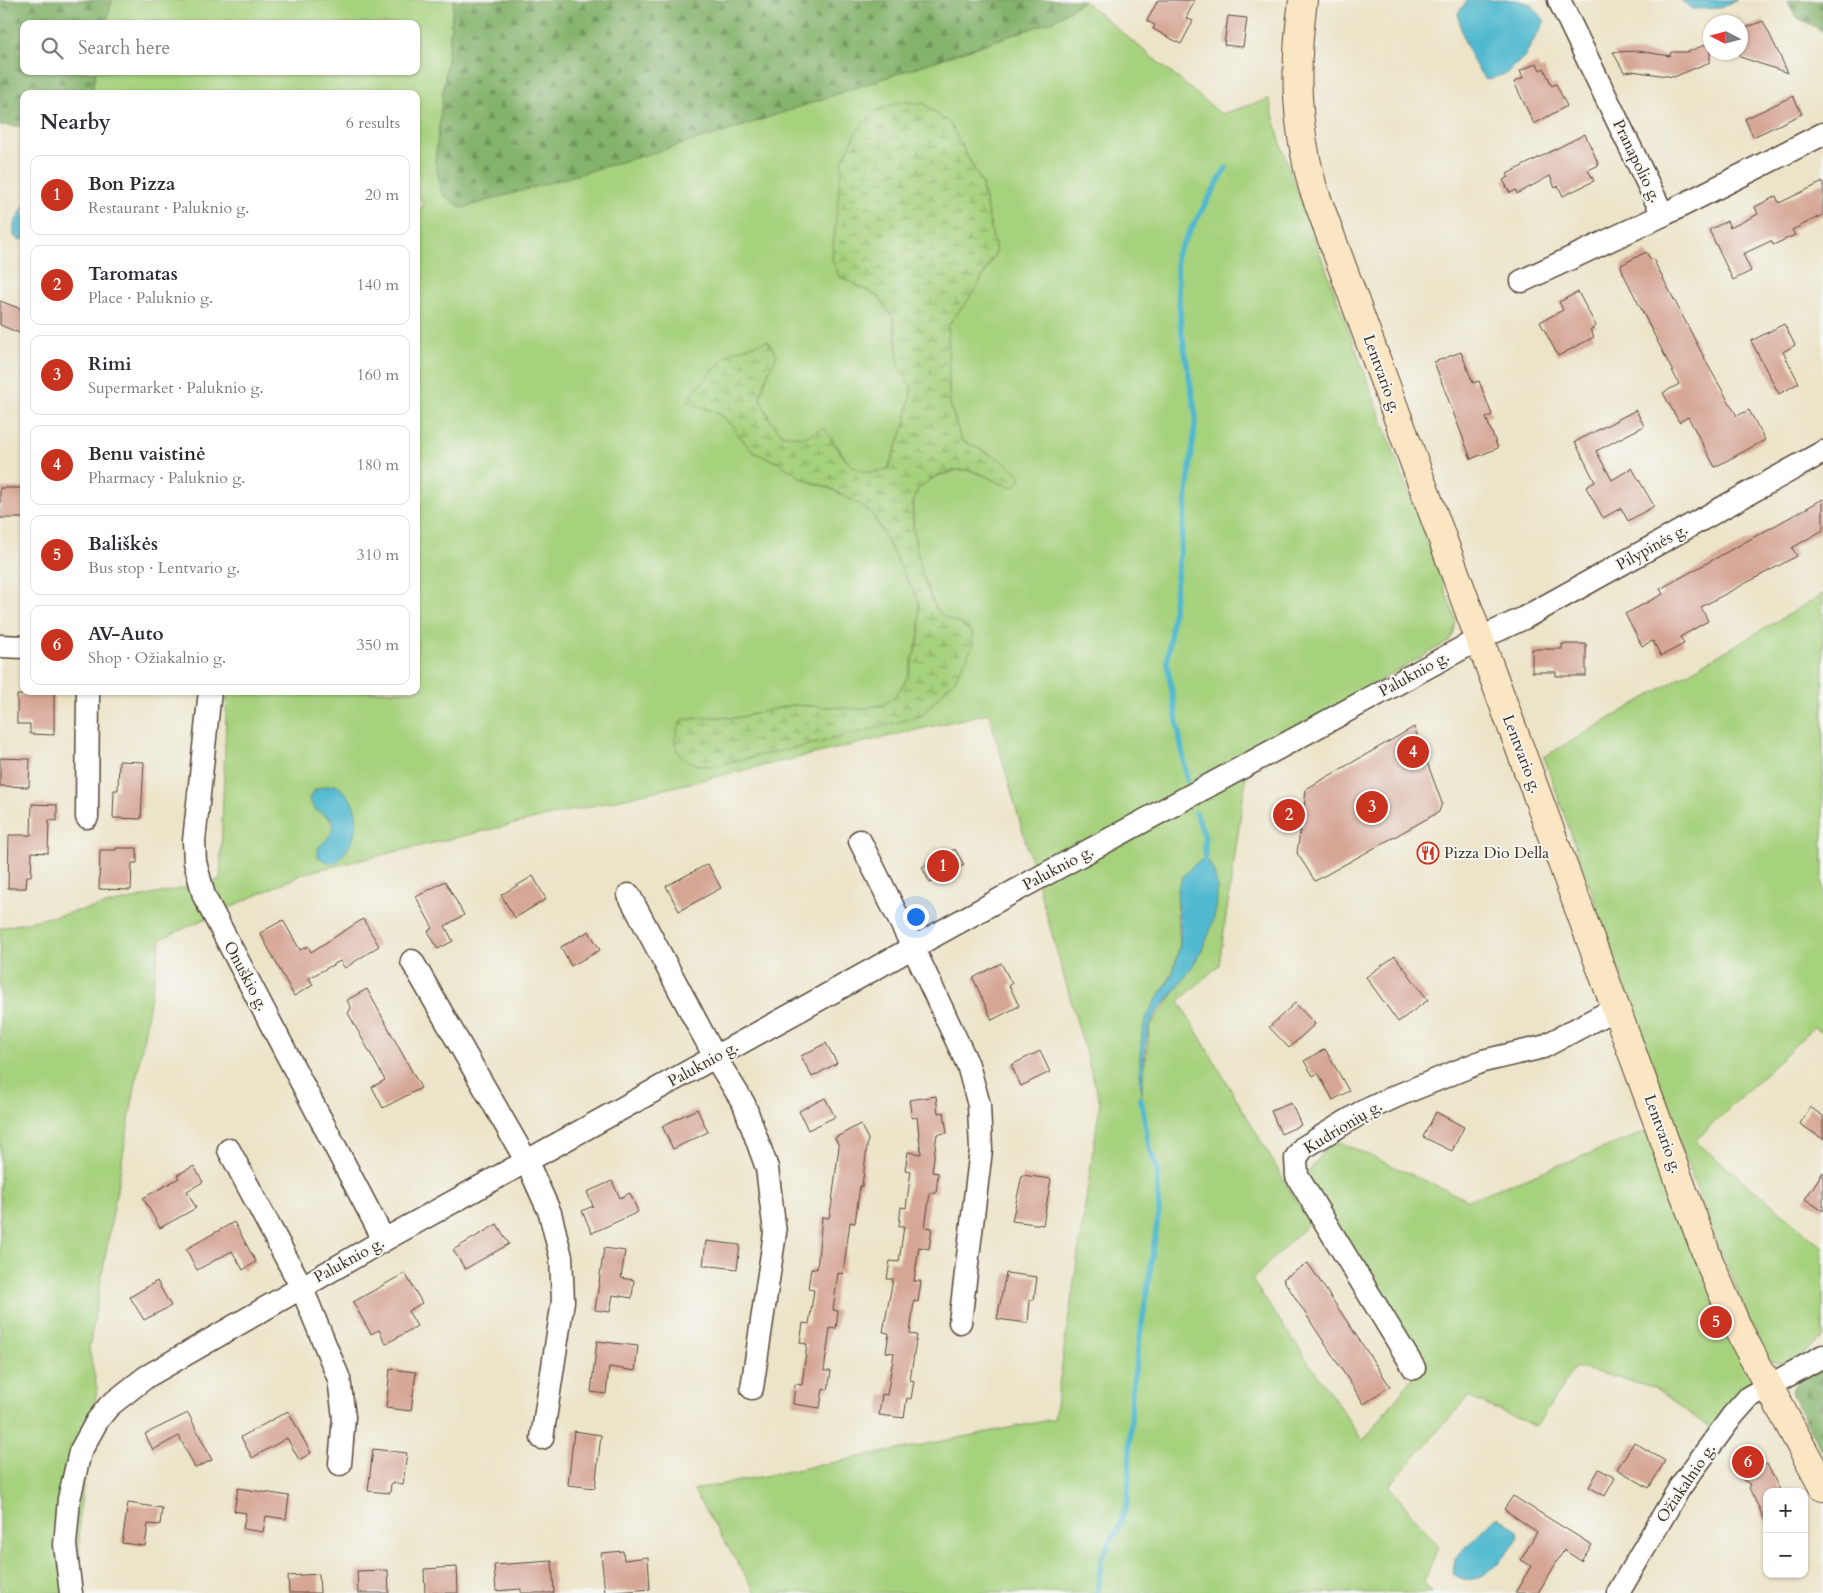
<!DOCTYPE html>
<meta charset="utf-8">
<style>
body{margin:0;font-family:Cardo,serif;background:#f7f7f7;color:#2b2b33}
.controls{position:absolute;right:15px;bottom:15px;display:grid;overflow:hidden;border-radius:10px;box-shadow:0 1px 4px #0004}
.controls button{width:45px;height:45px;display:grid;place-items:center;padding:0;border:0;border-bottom:1px solid #e1e1e2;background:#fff;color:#2b2b33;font:25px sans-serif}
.compass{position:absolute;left:1703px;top:15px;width:45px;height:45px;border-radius:50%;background:#fff;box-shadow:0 1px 4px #0004;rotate:276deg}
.you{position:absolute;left:915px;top:916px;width:18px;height:18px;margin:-12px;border:4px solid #fff;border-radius:50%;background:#1a73e8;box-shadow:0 0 0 8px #1a73e833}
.badge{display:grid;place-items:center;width:32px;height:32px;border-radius:50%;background:#c8321e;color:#fff;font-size:16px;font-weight:700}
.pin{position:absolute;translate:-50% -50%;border:2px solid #fff;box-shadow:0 1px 5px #0006}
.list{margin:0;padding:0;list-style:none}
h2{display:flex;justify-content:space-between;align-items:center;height:65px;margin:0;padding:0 20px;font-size:21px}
h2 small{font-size:16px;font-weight:400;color:#7c7c81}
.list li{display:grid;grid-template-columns:32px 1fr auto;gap:15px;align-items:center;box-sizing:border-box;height:80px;margin:0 10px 10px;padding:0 10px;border:1px solid #e1e1e2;border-radius:10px}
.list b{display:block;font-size:19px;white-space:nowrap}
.list p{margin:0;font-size:16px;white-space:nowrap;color:#7c7c81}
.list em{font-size:16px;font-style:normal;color:#7c7c81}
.icon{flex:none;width:28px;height:28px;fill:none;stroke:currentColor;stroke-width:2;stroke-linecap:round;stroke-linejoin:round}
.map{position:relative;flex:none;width:1823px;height:1593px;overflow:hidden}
.search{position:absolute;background:#fff;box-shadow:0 1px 4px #0004;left:20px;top:20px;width:400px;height:55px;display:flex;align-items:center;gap:12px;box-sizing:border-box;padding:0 18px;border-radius:10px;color:#7c7c81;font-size:19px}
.panel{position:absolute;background:#fff;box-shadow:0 1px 4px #0004;left:20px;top:90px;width:400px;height:605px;border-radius:10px}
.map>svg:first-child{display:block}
.green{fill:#a6d17d;stroke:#707e4e;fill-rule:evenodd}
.forest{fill:url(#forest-firs);stroke:#606e45}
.wetland{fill:url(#wetland-marsh);stroke:#707e4e}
.water{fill:#51b9cf;stroke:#467276}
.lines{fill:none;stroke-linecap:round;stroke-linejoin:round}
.stream{stroke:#51b9cf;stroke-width:5.5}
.building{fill:#d6a695}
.minor-casing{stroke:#564638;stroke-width:25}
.secondary-casing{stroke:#564638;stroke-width:30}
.minor{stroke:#fff;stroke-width:22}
.secondary{stroke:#fbe6c4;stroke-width:28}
.labels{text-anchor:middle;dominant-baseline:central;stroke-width:4;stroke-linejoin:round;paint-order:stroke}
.street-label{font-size:16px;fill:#3b2a1e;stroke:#f6f6f2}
.poi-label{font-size:16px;fill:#3b2a1e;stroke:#f6f6f2;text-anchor:start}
</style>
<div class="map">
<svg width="1823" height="1593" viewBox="0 0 1823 1593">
<defs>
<pattern id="forest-firs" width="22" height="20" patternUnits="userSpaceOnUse" patternTransform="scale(1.25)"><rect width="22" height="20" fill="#84b36c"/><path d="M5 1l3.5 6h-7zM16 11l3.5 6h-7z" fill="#6d9258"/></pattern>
<pattern id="wetland-marsh" width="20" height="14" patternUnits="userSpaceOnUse" patternTransform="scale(1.25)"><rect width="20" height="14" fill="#a6d17d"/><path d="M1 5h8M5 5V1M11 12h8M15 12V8" fill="none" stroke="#8a6"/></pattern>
</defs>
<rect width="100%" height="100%" fill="#f6f6f2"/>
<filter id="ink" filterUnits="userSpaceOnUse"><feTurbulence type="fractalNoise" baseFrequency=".02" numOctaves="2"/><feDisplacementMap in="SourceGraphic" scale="10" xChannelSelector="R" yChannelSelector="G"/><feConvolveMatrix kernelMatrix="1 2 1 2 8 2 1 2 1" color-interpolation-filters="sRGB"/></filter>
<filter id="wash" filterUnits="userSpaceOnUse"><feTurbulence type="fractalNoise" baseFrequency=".0096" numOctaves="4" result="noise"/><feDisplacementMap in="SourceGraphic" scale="20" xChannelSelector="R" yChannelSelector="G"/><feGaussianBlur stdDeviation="1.12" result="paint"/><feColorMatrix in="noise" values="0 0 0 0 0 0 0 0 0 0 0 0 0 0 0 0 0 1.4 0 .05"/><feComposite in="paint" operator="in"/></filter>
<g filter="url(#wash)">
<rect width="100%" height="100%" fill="#ece4c8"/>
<!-- green -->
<path class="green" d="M112,0H454L435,162L725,132L1053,21L1084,1L1221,114L1269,99L1281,144L1302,204L1456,620L1454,633L1448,642L1237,761L1246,778L1219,965L1179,1001L1309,1223L1252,1280L1363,1441L1420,1368L1307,1174L1333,1139L1468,1200L1651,1130L1757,1382L1715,1432L1654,1387L1575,1367L1536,1427L1468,1397L1389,1486L1439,1547L1423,1581L1432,1593H756L693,1490L1054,1419L1100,1103L989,713L305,873L161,939L89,1349L97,1388L79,1517L80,1580L83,1593H0V928L220,880L227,691H416V219L424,202L416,197V94H91L96,71H416V24H106ZM950,124L981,182L996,252L975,291L948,325L949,401L961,440L1001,460L1014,487C997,484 982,471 964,470C958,469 951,472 945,474C939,475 925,479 921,484C901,507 922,585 937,609C950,630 970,611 973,646L921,715L822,742L711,766L695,765L707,717L737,718L792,705L861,709L882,705L894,698L908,677L920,633L919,602L873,515L859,504L829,488L805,480L779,463L753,452L722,415L687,401L777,355L766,378L760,397L770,420L783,435L837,445C851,469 859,477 888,469L906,422L912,388L899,366L894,320L879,297L839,276ZM336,785L335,863L318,848L331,835L334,826L313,791L322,787ZM1176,904L1203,948L1181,983L1150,1026L1141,1095L1145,1022L1173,972L1180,943Z
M1823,594V1033L1814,1027L1695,1141L1823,1247V1336C1808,1352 1791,1370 1767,1359L1710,1228L1544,757Z"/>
<!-- forest -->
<path class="forest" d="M0,0H112L106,24H24V71H96L91,94H24V127L0,125Z
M454,0H1084L1053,21L725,132L462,208L442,194L435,162Z
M1787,0H1823V31L1796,17Z
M1823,1364V1453L1792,1396C1791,1379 1810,1372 1823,1364Z"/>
<!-- wetland -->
<path class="wetland" d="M901,101L925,104L950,124L981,182L996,252L975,291L948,325L949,401L961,440L1001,460L1019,473L1020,481L1014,487C997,484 982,471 964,470C949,468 921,481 915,495C906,517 923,590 937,610C945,621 962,622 972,632L973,646L955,679L921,716L822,742L711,766C681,764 665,750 682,720L707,717L737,718L792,705L861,709L882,705L894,698L908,677L920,633L919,602L873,515L859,504L830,488L805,480L779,463L753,452L722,415L687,402L694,391L731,352L768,341L777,355L766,378L760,397L770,420L783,435L805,437L824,428C844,454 849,481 888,469L906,422L912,388L899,366L894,320L879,297L839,276L832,258L842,161L857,131L876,111Z"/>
<!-- water -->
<path class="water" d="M1470,0H1516L1531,4L1545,21L1524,57L1506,74L1486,80C1469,60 1462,38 1458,13L1466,2Z
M1680,0H1737L1720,8L1694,9Z
M24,206V239L19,240L14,236V224Z
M336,785C367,805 360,842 335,863L327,862L318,857V848C327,839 336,832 332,819L314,809L309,799C315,787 324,786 336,785Z
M1201,860L1209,862C1231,900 1204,953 1180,984C1171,997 1154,1012 1149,1028C1143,1051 1144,1076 1141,1099C1140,1072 1137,1037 1149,1012C1156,998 1170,984 1174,969C1176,961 1179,951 1180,943C1183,908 1163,884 1201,860Z
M1499,1517L1518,1531L1519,1537C1503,1558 1479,1593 1453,1574L1455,1558L1495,1518Z"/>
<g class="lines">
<!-- stream -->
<path class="stream" d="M1187,780L1167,663L1196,417L1181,328L1176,255L1226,168
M1196,813L1205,838V861
M1097,1593L1102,1557L1119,1527L1128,1501L1132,1390L1159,1211L1157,1169L1149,1146L1141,1099"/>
</g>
<g id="blocks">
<!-- building -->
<path class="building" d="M1158,0H1195L1186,18L1193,21L1181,44L1153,29L1155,25L1147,21Z
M1228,16L1247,18L1243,47L1224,45Z
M1763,21L1769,33L1788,73L1740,57V30Z
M1710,43V62L1674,77L1632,71L1624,72L1613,52L1638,51L1670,56L1671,52H1687Z
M1537,63L1540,70L1544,68L1552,86L1556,84L1567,106L1534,124L1514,82L1523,78L1520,71Z
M1793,96L1802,114L1753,137L1745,119Z
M1585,134L1599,165L1588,170L1594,181L1563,196L1558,186L1555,188L1550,176L1517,194L1516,190L1510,193L1503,180L1509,177L1507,174Z
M1823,182V215L1792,230L1795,235L1773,245L1771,241L1743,254L1751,271L1733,280L1709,230L1727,221L1730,228L1758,214L1755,207L1776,196L1779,203Z
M1646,252L1651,260L1653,259L1709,367L1737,416L1749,410L1765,440L1715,467L1688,417L1679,422L1663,393L1679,384L1623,273L1621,265Z
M1578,292L1596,326L1590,330L1594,337L1558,356L1540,322L1563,310L1559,302Z
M0,301L24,310V335L0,325Z
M1784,324L1795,345L1783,352L1799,383L1779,394L1751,341Z
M1461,352L1473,383L1479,381L1492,415L1486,418L1498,448L1471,459L1434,362Z
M1636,410L1644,426L1596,451L1612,480L1632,468L1654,506L1628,521L1621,508L1603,518L1586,487L1595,482L1575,442Z
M0,488H24V518H0Z
M1823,499V530L1792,548L1797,556L1701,607L1708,621L1680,637L1684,644L1661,656L1653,641L1642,646L1625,614L1663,594L1660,589Z
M1562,644H1586V676H1556V672H1532V649H1562Z
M33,691H54V735L30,734V724H17V695H33Z
M1414,727L1442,803L1439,812L1315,881L1297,853L1301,825L1284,824L1287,805L1304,808L1306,789Z
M0,758L30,759L29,787L0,786Z
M119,761L144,762L141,819L113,818L114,790H118Z
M32,804L57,805V821L49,820L48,853L32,852L31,876H27L26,888H8L9,835H31Z
M116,848H137V863H132L131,890L99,889L100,850H116Z
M955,849L964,865L930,883L922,867Z
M708,864L721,888L679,911L666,886Z
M533,876L546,899L515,918L501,895Z
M445,881L464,915L445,926L453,941L438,949L428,931L433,928L416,897Z
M363,919L379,946L345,968L340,961L309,978L313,985L294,996L260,933L283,920L300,950L308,946L311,952Z
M589,931L600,950L571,966L561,947Z
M1395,956L1428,1000L1398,1022L1366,977Z
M1001,963L1012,984L1009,985L1019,1006L992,1020L973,978Z
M367,989L421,1088L383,1108L372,1087L385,1080L348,1013L351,1008L347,1000Z
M1295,1003L1315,1024L1289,1048L1269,1027Z
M826,1043L837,1063L812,1077L801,1056Z
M1325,1049L1349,1091L1333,1100L1318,1073L1313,1076L1304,1061Z
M1040,1051L1050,1072L1021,1086L1011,1065Z
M936,1096L938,1113L944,1112L947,1133L937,1134L932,1172L938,1173L936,1193H930L925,1227L932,1228L929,1249L919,1247L914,1281H921L918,1302L914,1301L910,1334L917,1335L910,1380L914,1381L911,1399L907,1398L904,1418L879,1415L882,1394L887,1395L894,1353L886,1352L889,1333L883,1332L893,1279H887L890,1261L899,1262L904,1226H899L901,1207L906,1208L911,1171L905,1170L908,1152L921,1154L917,1117L912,1118L909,1100Z
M825,1098L835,1117L808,1130L799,1111Z
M1291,1103L1301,1125L1281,1134L1271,1111Z
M1810,1107L1823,1116V1139L1800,1124Z
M697,1109L708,1132L673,1149L662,1126Z
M1436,1112L1464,1127L1452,1151L1423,1137Z
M860,1124L868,1139L862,1186H860L855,1223L850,1222L843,1274L838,1273L833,1310L838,1311L836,1329L830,1328L824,1371H831L828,1390L823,1389L820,1408L793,1404L795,1384L802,1385L807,1344L800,1343L803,1323L809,1324L814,1290L808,1289L811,1268L817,1269L822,1217L829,1218L832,1202L839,1146L835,1138Z
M194,1166L203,1182L187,1191L196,1208L160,1228L143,1198L179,1178L177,1175Z
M1823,1172V1211L1805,1199Z
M1022,1175L1051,1179L1043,1225L1012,1221Z
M612,1181L620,1198L630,1193L638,1212L592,1233L582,1211L593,1206L587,1192Z
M234,1222L256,1262L243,1270L232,1251L197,1270L186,1249Z
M497,1224L509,1244L465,1269L453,1250Z
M706,1241L740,1245L737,1269L703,1265Z
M604,1248L625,1251L621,1278L634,1280L632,1298L613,1295L610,1312L595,1310Z
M1308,1263L1390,1386L1364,1404L1283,1279Z
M405,1273L422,1303L408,1311L417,1326L386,1344L379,1330L371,1334L353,1302Z
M1006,1273L1037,1277L1034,1300H1030L1028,1323L997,1319Z
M157,1281L171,1306L144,1320L130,1297Z
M597,1341L638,1346L635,1371L609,1367L606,1394L591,1392Z
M390,1369L416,1372L411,1411L386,1408Z
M288,1411L311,1453L299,1460L287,1438L252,1458L241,1437Z
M188,1413L212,1460L195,1468L179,1436L153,1450L145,1434Z
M574,1431L601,1435L595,1488L568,1485Z
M1634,1442L1665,1461L1649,1488L1617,1469Z
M373,1449L407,1453L403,1484L391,1483L390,1493L368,1491Z
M1767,1464L1781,1492H1767V1524L1749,1488L1751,1485L1740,1478Z
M1599,1469L1615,1478L1605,1496L1589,1487Z
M238,1488L289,1496L286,1519L266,1516L263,1532L243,1529L246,1513L234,1511Z
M1513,1496L1592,1545L1581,1561L1564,1550L1538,1593H1515L1531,1566L1521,1560L1537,1532L1504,1509Z
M128,1503L162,1508L160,1525L148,1524L145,1546L122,1543Z
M623,1551L624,1560L648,1557L650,1589L605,1593L601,1553Z
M552,1561L554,1593H521V1589L496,1591L494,1565Z
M457,1567L458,1593H425L424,1569Z
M388,1570L389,1593H358L357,1571Z
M319,1574L320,1593H289L288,1576Z"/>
</g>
</g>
<g filter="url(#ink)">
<use href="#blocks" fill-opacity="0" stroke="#564638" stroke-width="1"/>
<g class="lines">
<!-- minor casing -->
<g class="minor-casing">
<path id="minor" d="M1559,0L1663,215
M1522,281L1663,215L1823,134
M0,646L24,647
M210,691L194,841L195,862L204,896L384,1240
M87,817L88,691
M860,841L913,947L968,1065L979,1105L981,1150L960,1322
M629,895L715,1057L744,1104L767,1168L775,1233L752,1388
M412,961L527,1162L550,1213L561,1257L563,1301L542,1438
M229,1150L301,1286L339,1379L344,1417L340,1464
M1414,1368L1297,1176L1296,1158L1303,1148L1362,1112L1399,1095L1483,1061L1543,1047L1616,1008
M71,1593L65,1545L69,1499L80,1452L97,1421L109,1406L146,1377L384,1240L1033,881L1479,639L1524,618L1823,452
M1618,1593L1680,1487L1733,1415L1749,1397L1823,1356"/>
</g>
<!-- secondary casing -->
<g class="secondary-casing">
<path id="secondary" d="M1303,0C1294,67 1295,123 1313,188L1709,1261L1739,1331L1823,1487"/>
</g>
<!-- minor -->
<use href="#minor" class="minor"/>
<!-- secondary -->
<use href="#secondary" class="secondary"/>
</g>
</g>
<!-- icons -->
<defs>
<g id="restaurant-ring" transform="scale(1.125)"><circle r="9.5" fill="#f6f6f2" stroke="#c8321e" stroke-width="1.5"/><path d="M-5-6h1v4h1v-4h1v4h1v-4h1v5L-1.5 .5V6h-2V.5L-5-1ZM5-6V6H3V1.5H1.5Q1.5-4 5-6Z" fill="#c8321e"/></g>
</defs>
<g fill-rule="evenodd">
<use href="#restaurant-ring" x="1428" y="853"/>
</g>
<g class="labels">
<!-- street labels -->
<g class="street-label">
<text transform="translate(1637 161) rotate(64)">Pranapolio g.</text>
<text transform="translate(1382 374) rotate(70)">Lentvario g.</text>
<text transform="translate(1652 547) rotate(-29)">Pilypinės g.</text>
<text transform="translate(1414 674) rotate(-29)">Paluknio g.</text>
<text transform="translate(1522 754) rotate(69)">Lentvario g.</text>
<text transform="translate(1058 868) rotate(-28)">Paluknio g.</text>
<text transform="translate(246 976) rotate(62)">Onuškio g.</text>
<text transform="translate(703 1064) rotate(-29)">Paluknio g.</text>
<text transform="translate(1343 1127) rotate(-31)">Kudrionių g.</text>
<text transform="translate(1663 1134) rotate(70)">Lentvario g.</text>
<text transform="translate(349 1260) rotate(-29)">Paluknio g.</text>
<text transform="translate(1686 1483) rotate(-56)">Ožiakalnio g.</text>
</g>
<!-- poi labels -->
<g class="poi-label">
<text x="1444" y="853">Pizza Dio Della</text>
</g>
</g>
</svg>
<div class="controls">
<button>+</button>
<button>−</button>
</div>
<svg class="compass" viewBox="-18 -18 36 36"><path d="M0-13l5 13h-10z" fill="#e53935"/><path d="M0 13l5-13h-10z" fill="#7c7c81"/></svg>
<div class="you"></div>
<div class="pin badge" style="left:943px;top:866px">1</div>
<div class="pin badge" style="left:1289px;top:815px">2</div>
<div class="pin badge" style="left:1372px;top:807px">3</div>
<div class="pin badge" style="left:1413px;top:752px">4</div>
<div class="pin badge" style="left:1716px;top:1322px">5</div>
<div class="pin badge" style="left:1748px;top:1462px">6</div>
<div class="search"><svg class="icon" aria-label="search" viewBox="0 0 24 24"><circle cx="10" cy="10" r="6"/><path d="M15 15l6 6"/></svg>Search here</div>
<section class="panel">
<h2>Nearby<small>6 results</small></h2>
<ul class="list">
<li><span class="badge">1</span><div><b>Bon Pizza</b><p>Restaurant · Paluknio g.</p></div><em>20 m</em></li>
<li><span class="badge">2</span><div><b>Taromatas</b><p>Place · Paluknio g.</p></div><em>140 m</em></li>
<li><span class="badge">3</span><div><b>Rimi</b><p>Supermarket · Paluknio g.</p></div><em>160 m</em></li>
<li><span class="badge">4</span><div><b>Benu vaistinė</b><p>Pharmacy · Paluknio g.</p></div><em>180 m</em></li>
<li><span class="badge">5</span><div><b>Bališkės</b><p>Bus stop · Lentvario g.</p></div><em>310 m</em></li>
<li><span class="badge">6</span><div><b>AV-Auto</b><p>Shop · Ožiakalnio g.</p></div><em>350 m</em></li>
</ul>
</section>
</div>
